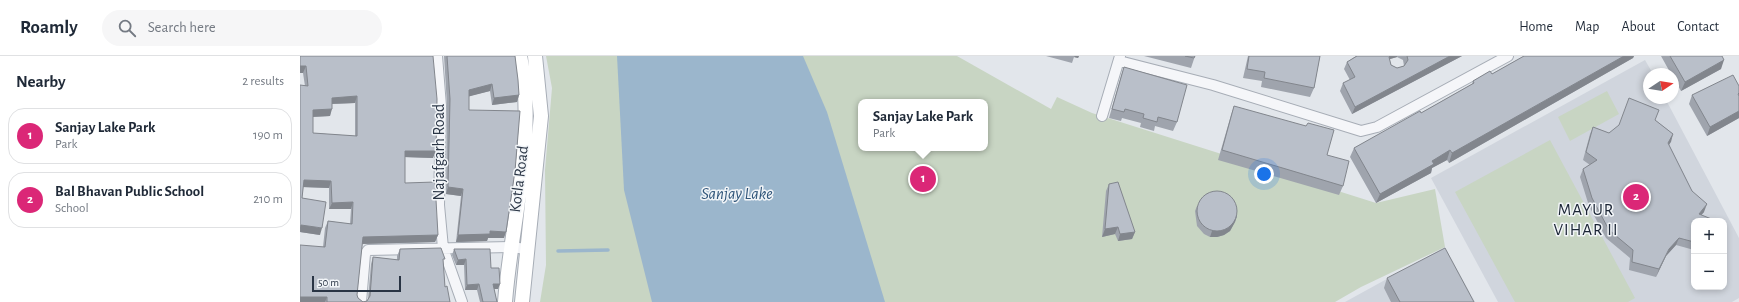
<!DOCTYPE html>
<meta charset="utf-8">
<style>
body{margin:0;font-family:"Alegreya Sans",sans-serif;background:#f6f6f7;color:#1f2937}
.controls{position:absolute;right:12px;bottom:12px;display:grid;overflow:hidden;border-radius:8px;box-shadow:0 2px 6px #0003}
.controls button{width:36px;height:36px;display:grid;place-items:center;padding:0;border:0;border-bottom:1px solid #e0e1e3;background:#fff;color:#1f2937;font:20px sans-serif}
.compass{position:absolute;left:1343px;top:12px;width:36px;height:36px;border-radius:50%;background:#fff;box-shadow:0 2px 6px #0003;rotate:78deg}
.scale{position:absolute;left:12px;bottom:10px;width:89px;box-sizing:border-box;padding-left:4px;border:2px solid #293444;border-top:0;font-size:11px;line-height:14px;white-space:nowrap;color:#293444;-webkit-text-stroke:3px #f2f5f8;paint-order:stroke}
.you{position:absolute;left:964px;top:118px;width:14px;height:14px;margin:-10px;border:3px solid #fff;border-radius:50%;background:#1a73e8;box-shadow:0 0 0 6px #1a73e833}
.badge{display:grid;place-items:center;width:26px;height:26px;border-radius:50%;background:#db2777;color:#fff;font-size:13px;font-weight:700}
.pin{position:absolute;translate:-50% -50%;border:2px solid #fff;box-shadow:0 1px 4px #0006}
.popup{position:absolute;left:558px;top:43px;width:130px;height:52px;box-sizing:border-box;display:grid;place-content:center;border-radius:8px;background:#fff;filter:drop-shadow(0 1px 3px #0005);font-size:13px;white-space:nowrap;color:#747a83}
.popup b{font-size:15px;color:#1f2937}
.popup::after{content:'';position:absolute;left:50%;top:100%;margin-left:-8px;border:8px solid transparent;border-top-color:#fff}
.list{margin:0;padding:0;list-style:none}
h2{display:flex;justify-content:space-between;align-items:center;height:52px;margin:0;padding:0 16px;font-size:17px}
h2 small{font-size:13px;font-weight:400;color:#747a83}
.list li{display:grid;grid-template-columns:26px 1fr auto;gap:12px;align-items:center;box-sizing:border-box;height:56px;margin:0 8px 8px;padding:0 8px;border:1px solid #e0e1e3;border-radius:16px}
.list b{display:block;font-size:15px;white-space:nowrap}
.list p{margin:0;font-size:13px;white-space:nowrap;color:#747a83}
.list em{font-size:13px;font-style:normal;color:#747a83}
.icon{flex:none;width:22px;height:22px;fill:none;stroke:currentColor;stroke-width:2;stroke-linecap:round;stroke-linejoin:round}
.map{position:relative;flex:none;width:1439px;height:246px;overflow:hidden}
header{display:flex;align-items:center;gap:24px;box-sizing:border-box;height:56px;padding:0 20px;background:#fff;border-bottom:1px solid #e0e1e3}
header strong{font-size:19px}
nav{display:flex;gap:22px;margin-inline-start:auto;font-size:14px}
.search{width:280px;height:36px;background:#f6f6f7;display:flex;align-items:center;gap:10px;box-sizing:border-box;padding:0 14px;border-radius:22px;color:#747a83;font-size:15px}
main{display:flex}
aside{flex:1;background:#fff}
.map>svg:first-child{display:block}
.built{fill:#d0d5dd;fill-rule:evenodd}
.green{fill:#c8d5c3;fill-rule:evenodd}
.water{fill:#9bb6cc}
.lines{fill:none;stroke-linecap:round;stroke-linejoin:round}
.stream{stroke:#9bb6cc;stroke-width:3.5}
.minor-casing{stroke:#a7adb6;stroke-width:12}
.secondary-casing{stroke:#a7adb6;stroke-width:16}
.minor{stroke:#f5f6f9;stroke-width:10}
.secondary{stroke:#fff;stroke-width:14}
.wall{fill:#9fa4ad;fill-rule:evenodd}
.shaded-wall{fill:#82868d}
.building{fill:#b9bfc9;stroke:#82868d;fill-rule:evenodd}
.labels{text-anchor:middle;dominant-baseline:central;stroke-width:3;stroke-linejoin:round;paint-order:stroke}
.street-label{font-size:16px;fill:#293444;stroke:#f2f5f8}
.water-label{font-size:17px;font-style:italic;fill:#31567a;stroke:#f2f5f8}
.neighbourhood-label{font-size:17px;letter-spacing:1px;fill:#1b2535;stroke:#f2f5f8}
</style>
<header>
<strong>Roamly</strong>
<div class="search"><svg class="icon" aria-label="search" viewBox="0 0 24 24"><circle cx="10" cy="10" r="6"/><path d="M15 15l6 6"/></svg>Search here</div>
<nav><a>Home</a><a>Map</a><a>About</a><a>Contact</a></nav>
</header>
<main>
<aside>
<h2>Nearby<small>2 results</small></h2>
<ul class="list">
<li><span class="badge">1</span><div><b>Sanjay Lake Park</b><p>Park</p></div><em>190 m</em></li>
<li><span class="badge">2</span><div><b>Bal Bhavan Public School</b><p>School</p></div><em>210 m</em></li>
</ul>
</aside>
<div class="map">
<svg width="1439" height="246" viewBox="0 0 1439 246">
<rect width="100%" height="100%" fill="#e2e6eb"/>
<!-- built -->
<path class="built" d="M1345,4L1353,18H1349V42H1365L1439,182V242L1432,246H1198L1131,122ZM1394,165H1424V231H1394Z
M1145,191L1175,246H1045Z"/>
<!-- green -->
<path class="green" d="M246,0H657L751,53L757,41L792,57L1076,147L1135,133L1145,191L1061,231L1035,246H240L246,209L245,114L252,32ZM561,46H685V92H561Z
M1307,35L1319,58L1270,85L1258,61Z
M1250,84L1335,242L1328,246H1215L1155,136Z"/>
<!-- water -->
<path class="water" d="M317,0H503L527,56L585,246H352L324,134Z"/>
<g class="lines">
<!-- stream -->
<path class="stream" d="M258,195L308,194"/>
<!-- minor casing -->
<g class="minor-casing">
<path id="minor" d="M137,0L141,50L139,149L143,192L162,246
M819,5L913,29L1061,75L1077,71L1208,0
M802,60L820,0
M61,246L65,198L68,194L210,191L227,193"/>
</g>
<!-- secondary casing -->
<g class="secondary-casing">
<path id="secondary" d="M205,246C211,166 237,79 220,0
M222,246L241,60L235,0"/>
</g>
<!-- minor -->
<use href="#minor" class="minor"/>
<!-- secondary -->
<use href="#secondary" class="secondary"/>
</g>
<!-- wall -->
<path class="wall" d="M0,0H133V102L105,101V127L138,179L135,186L62,188L57,239L58,242L63,246L67,245L68,243L71,208L73,201L97,204V200L100,193L143,207L145,231L150,246H0L23,191L25,172L28,165L50,168L51,153H29V132L3,131L2,142L20,179L0,176L5,30L3,17ZM55,47V80L13,77V61L30,60L32,48Z
M144,0H215L219,39L217,46L192,49L190,35L169,40V54L204,182H188L187,185L156,186L161,140L146,138L147,49Z
M746,0H779L778,2L774,1L772,7Z
M844,0H895L891,12Z
M948,0H1020L1014,32L1010,41L961,31L962,25L943,22Z
M1056,0H1162L1052,58L1040,35L1043,27L1050,24L1044,13L1047,6ZM1097,1L1103,4L1104,10L1097,12L1091,9L1089,3H1090Z
M1224,0H1334L1333,2L1149,107L1147,104L1132,112L1131,117L1076,147L1050,101L1054,92L1121,57L1172,28L1173,25L1192,18Z
M1361,0H1422L1421,13L1381,35L1373,21V18H1371Z
M824,11L877,66L873,75L855,70L854,75L840,71L841,67L822,62L821,65L809,62L821,20Z
M1439,30V62L1407,80L1389,48L1392,39Z
M934,50L1043,130L1039,139L918,104L931,59Z
M1355,64L1373,78L1369,89L1392,135L1404,156L1401,159L1394,165V194L1376,189L1366,200L1356,221L1329,214L1330,202L1306,182L1289,150L1280,121L1283,113L1290,109L1283,104L1290,78L1293,71L1309,77Z
M809,128L835,176L832,183L818,185L815,178L802,181L806,135Z
M897,150L937,160L935,166L930,175L924,179L917,181H910L904,178L897,170L895,155Z
M154,193L191,212L198,233H194L197,246H180L177,234H165L164,209H156L152,199Z
M1087,222L1174,246H1091L1084,232Z"/>
<!-- shaded-wall -->
<path class="shaded-wall" d="M775,0H779L778,2L774,1Z
M1090,0H1097V1L1090,3L1086,9Z
M1150,0H1162L1052,58L1055,51Z
M1324,0H1334L1333,2L1149,107L1152,97Z
M1424,4L1421,13L1381,35L1385,26Z
M0,10H6L3,17H0Z
M192,28L190,35L167,41L169,34Z
M219,39L217,46L192,49L194,42Z
M57,40L55,47L29,48L32,42Z
M32,53L30,60L10,61L13,54Z
M1439,55V62L1407,80L1410,71Z
M1373,78L1371,86L1365,94L1368,87Z
M1150,94L1147,104L1132,112L1131,117L1076,147L1080,138L1132,105Z
M105,95H136L133,102L103,101Z
M4,124L31,125L29,132L2,131Z
M148,131L163,133L161,140L146,138Z
M53,146L51,153H29L32,147Z
M1407,148L1404,156L1396,165L1399,158Z
M937,160L935,166L930,175L924,179L917,181H910L912,175Z
M1,169L22,172L20,179L0,176Z
M818,171L815,178L802,181L805,173Z
M190,175L206,176L204,182H188L187,185L156,186L158,179Z
M835,176L832,183L818,185L820,178Z
M138,179L135,186L60,188L63,181Z
M1379,182L1376,189L1366,200L1356,221L1359,213L1369,193Z
M166,203L164,209H156L158,204Z
M179,228L177,234H165L167,229Z
M193,228H200L198,233H191Z
M0,241H27L25,246H0Z"/>
<!-- building -->
<path class="building" d="M0,0H133L137,43L136,95H105V127L135,126L138,179L63,181L57,239L58,242L63,246L67,245L70,240L73,201L99,204L100,193L141,192L145,203H143L145,231L147,230L150,246H27V241H0V189L25,191L28,165L52,168L53,146L32,147L31,125L4,124L2,142L26,146L22,172L1,169L0,175V29L8,30L6,10H0ZM57,40V80L13,77V54L32,53V42Z
M147,0H215L218,24L219,39L194,42L192,28L169,34V54L220,55L215,115L206,176L190,175V178L158,179L163,133L148,131L150,43Z
M885,0H895L894,2Z
M949,0H1020L1014,32L964,22L965,16L947,13Z
M1057,0H1090L1089,1L1091,9L1097,12L1104,10L1108,4L1107,0H1150L1055,51L1043,27L1055,21L1047,6Z
M1224,0H1324L1152,97L1150,94L1132,105L1134,108L1080,138L1054,92L1120,55L1121,57L1174,27L1173,25L1190,15L1192,18Z
M1370,0H1422L1424,4L1385,26Z
M824,11L887,29L877,66L858,61L857,66L843,62L844,58L825,53L824,56L812,53Z
M1433,19L1439,30V37L1438,38L1439,40V55L1410,71L1392,39Z
M1329,42L1359,54L1355,64L1373,78L1368,87L1392,135L1407,148L1399,158L1414,164V165H1394V186L1379,182L1369,193L1359,213L1332,206L1333,194L1309,174L1292,142L1283,113L1297,104L1286,96L1293,71L1309,77L1319,69Z
M934,50L1006,70L1008,67L1034,74L1027,99L1049,105L1043,130L922,94Z
M818,126L835,176L820,178L818,171L805,173L809,128Z
M897 155a20 20 0 1 1 40 0a20 20 0 1 1-40 0Z
M1145,192L1174,246H1100L1087,222Z
M154,193H190L191,212H199L200,228H193L197,246H183L179,228L167,229L166,203L158,204Z"/>
<g class="labels">
<!-- street labels -->
<g class="street-label">
<text transform="translate(139 96) rotate(-90)">Najafgarh Road</text>
<text transform="translate(219 123) rotate(-83)">Kotla Road</text>
</g>
<!-- water labels -->
<g class="water-label">
<text x="437" y="137">Sanjay Lake</text>
</g>
<!-- neighbourhood labels -->
<g class="neighbourhood-label">
<text x="1286" y="153">MAYUR<tspan x="1286" dy="20">VIHAR II</tspan></text>
</g>
</g>
</svg>
<div class="controls">
<button>+</button>
<button>−</button>
</div>
<svg class="compass" viewBox="-18 -18 36 36"><path d="M0-13l5 13h-10z" fill="#e53935"/><path d="M0 13l5-13h-10z" fill="#747a83"/></svg>
<div class="scale">50 m</div>
<div class="you"></div>
<div class="pin badge" style="left:623px;top:123px">1</div>
<div class="popup"><b>Sanjay Lake Park</b>Park</div>
<div class="pin badge" style="left:1336px;top:141px">2</div>
</div>
</main>
